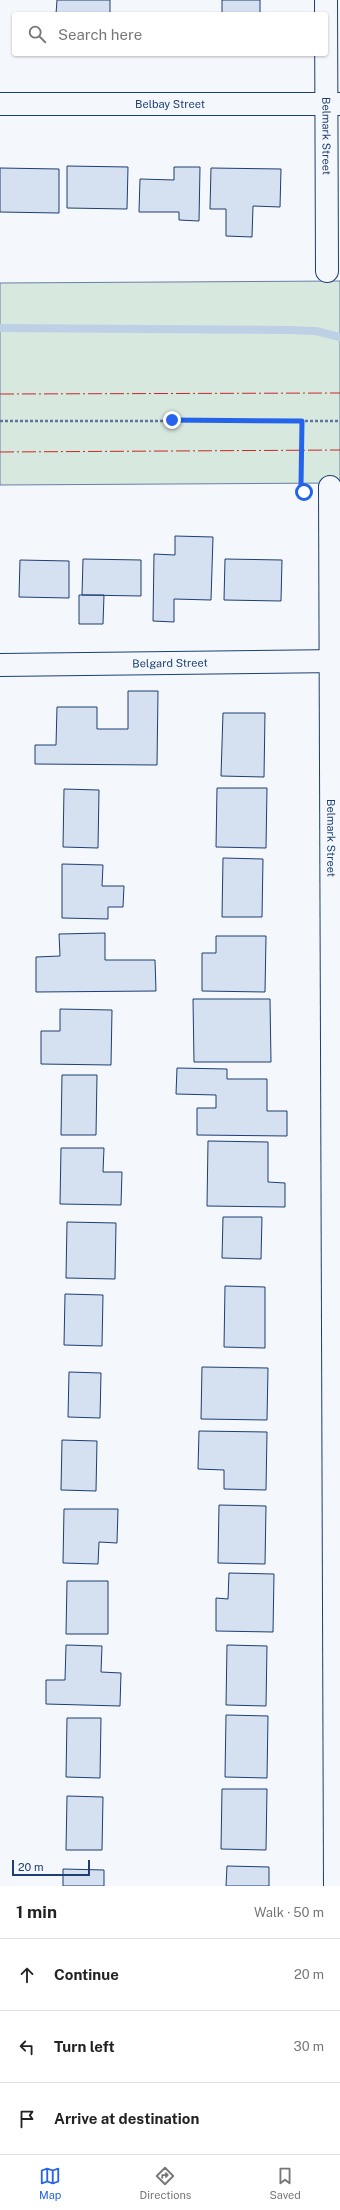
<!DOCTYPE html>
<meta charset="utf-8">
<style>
body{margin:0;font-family:"Public Sans",sans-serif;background:#f6f6f6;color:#222}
.scale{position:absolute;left:12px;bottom:10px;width:78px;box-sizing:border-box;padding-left:4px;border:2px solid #1d3f73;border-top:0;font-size:11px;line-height:14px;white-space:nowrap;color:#1d3f73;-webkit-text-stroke:3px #f4f7fb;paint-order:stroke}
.stop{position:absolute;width:12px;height:12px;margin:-9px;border:3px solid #2563eb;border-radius:50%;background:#fff}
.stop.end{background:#2563eb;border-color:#fff;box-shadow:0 1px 4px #0008}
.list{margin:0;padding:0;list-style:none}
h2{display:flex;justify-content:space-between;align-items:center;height:52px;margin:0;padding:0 16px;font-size:17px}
h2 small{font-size:13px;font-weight:400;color:#767676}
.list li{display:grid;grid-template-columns:26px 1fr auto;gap:12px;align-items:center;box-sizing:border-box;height:72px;padding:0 16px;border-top:1px solid #e0e0e0}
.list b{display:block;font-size:15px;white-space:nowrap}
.list em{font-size:13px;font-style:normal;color:#767676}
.icon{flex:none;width:22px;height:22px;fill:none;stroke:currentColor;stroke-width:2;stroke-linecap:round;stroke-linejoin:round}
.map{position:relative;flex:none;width:340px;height:1886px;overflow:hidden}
.search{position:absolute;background:#fff;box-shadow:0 1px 3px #0004;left:12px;right:12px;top:12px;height:44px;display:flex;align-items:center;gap:10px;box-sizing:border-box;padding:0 14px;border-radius:4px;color:#767676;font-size:15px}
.sheet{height:268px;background:#fff}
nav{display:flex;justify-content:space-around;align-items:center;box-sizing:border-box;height:56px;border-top:1px solid #e0e0e0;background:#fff;font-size:11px;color:#767676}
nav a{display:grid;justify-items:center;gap:2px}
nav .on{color:#2563eb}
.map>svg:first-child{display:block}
.green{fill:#d7e8df;stroke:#687fa3}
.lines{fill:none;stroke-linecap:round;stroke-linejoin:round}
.stream{stroke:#bed0e5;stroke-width:8}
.building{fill:#d5e0f0;stroke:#1d3f73}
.minor-casing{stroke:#1d3f73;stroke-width:24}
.path{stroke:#5e769c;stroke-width:2.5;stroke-dasharray:3 2;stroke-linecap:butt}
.minor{stroke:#f4f7fb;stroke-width:22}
.power{stroke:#c62828;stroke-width:1;stroke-dasharray:14 3 2 3;stroke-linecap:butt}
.route{stroke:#2563eb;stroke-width:5}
.labels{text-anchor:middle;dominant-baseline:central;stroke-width:3;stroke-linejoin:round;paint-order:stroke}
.street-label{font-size:11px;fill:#1d3f73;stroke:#f4f7fb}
</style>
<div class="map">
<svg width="340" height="1886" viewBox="0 0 340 1886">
<rect width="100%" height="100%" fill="#f4f7fb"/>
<!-- green -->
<path class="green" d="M340,281V483L0,485V283Z"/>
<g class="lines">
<!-- stream -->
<path class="stream" d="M0,328L290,330L316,331L340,337"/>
</g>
<!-- building -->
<path class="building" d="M57,0H110V14H56Z
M222,0H260V14H222Z
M221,54H259V55Z
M67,166L128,167L127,209L67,208Z
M174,167H200L199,221L179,220V212H139L140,179L174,180Z
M0,168L59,169V213L0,212Z
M211,168L281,169L280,207L253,206L252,237L226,236V209H210Z
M175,536L213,537L211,600L174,599V622L153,621L154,554L175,555Z
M83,559L141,560V596L82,595Z
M225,559L282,560L281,601L224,600Z
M20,560L69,561V598L19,597Z
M79,595H104L103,624H79Z
M128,691H158L157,765L35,764V745H56L57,707H97V729H128Z
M223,713H265L264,777L221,776Z
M217,788H267L266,848L216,847Z
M64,789L99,790L98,848L63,847Z
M223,858L263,859L262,917H222Z
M62,864L103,865L102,886H124L123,907H108V919L62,918Z
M105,933V960H155L156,991L36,992V957L60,956L59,934Z
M216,936H266L265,992L202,991V953H216Z
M193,999H270L271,1062H194Z
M60,1009L112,1010L111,1065L41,1064V1031H60Z
M177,1068L227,1069V1079H267V1111H287V1136L197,1135V1108H216V1095L176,1094Z
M62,1075H97L96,1135H61Z
M208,1141L268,1142V1182L285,1183V1207L207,1206Z
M61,1148H104L103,1172H122L121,1205L60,1204Z
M223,1217H262L261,1259L222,1258Z
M67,1222L116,1223L115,1279L66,1278Z
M225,1286L265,1287V1348L224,1347Z
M65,1294L103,1295L102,1346L64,1345Z
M202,1367L268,1368L267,1420L201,1419Z
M69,1372L101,1373L100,1418L68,1417Z
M199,1431L267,1432L266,1490L224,1489V1470L198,1469Z
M62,1440L97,1441L96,1491L61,1490Z
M219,1505L266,1506L265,1564L218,1563Z
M64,1509H118L117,1543L99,1542L98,1564L63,1563Z
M229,1573L274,1574L273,1632L216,1631V1598L228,1599Z
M67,1581H108V1634H66Z
M66,1645L102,1646L101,1672L121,1673L120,1706L46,1704V1680H65Z
M227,1645L267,1646L266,1706L226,1705Z
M226,1715L268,1716L267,1778L225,1777Z
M67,1718H101L100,1778L66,1777Z
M222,1789H267L266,1850L221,1849Z
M67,1796L103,1797L102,1850H66Z
M227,1866L269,1867V1886H226Z
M63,1869L104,1870V1886H63Z"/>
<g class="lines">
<!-- minor casing -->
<g class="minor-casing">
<g id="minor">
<path id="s1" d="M326,0L327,271"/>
<path id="s2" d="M0,104H340"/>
<path id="s3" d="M330,487L335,1886"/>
<path id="s4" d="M0,665L340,661"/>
</g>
</g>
<!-- path -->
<path class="path" d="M0,421H340
M302,421L301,485V490L305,493"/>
<!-- minor -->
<use href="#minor" class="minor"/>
<!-- power -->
<path class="power" d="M0,394L340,393
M0,452L340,450"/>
</g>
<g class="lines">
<!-- route -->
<path class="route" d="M172,420L302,421L301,485V490L304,492"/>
</g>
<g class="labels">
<!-- street labels -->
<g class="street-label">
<text stroke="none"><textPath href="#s2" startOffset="170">Belbay Street</textPath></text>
<text stroke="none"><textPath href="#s1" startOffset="136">Belmark Street</textPath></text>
<text stroke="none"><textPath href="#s4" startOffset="170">Belgard Street</textPath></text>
<text stroke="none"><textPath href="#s3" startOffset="351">Belmark Street</textPath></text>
</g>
</g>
</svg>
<div class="scale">20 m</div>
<div class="stop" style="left:304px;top:492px"></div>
<div class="stop end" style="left:172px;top:420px"></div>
<div class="search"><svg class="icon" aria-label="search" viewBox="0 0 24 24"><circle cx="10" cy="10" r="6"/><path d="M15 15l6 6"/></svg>Search here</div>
</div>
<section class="sheet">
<h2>1 min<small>Walk · 50 m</small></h2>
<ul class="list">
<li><svg class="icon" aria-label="ahead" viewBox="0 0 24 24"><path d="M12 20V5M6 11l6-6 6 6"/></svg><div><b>Continue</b></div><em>20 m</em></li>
<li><svg class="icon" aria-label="left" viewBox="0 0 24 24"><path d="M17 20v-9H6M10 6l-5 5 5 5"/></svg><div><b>Turn left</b></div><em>30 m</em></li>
<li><svg class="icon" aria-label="arrive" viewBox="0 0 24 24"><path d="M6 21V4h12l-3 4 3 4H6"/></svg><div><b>Arrive at destination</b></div></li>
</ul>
</section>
<nav>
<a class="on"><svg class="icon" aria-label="map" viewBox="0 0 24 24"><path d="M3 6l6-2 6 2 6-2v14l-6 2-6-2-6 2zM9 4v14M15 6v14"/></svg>Map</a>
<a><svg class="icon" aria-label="directions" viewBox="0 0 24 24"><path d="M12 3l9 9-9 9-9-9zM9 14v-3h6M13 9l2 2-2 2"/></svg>Directions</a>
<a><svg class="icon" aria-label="saved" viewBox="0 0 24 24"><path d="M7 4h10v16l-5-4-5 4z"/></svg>Saved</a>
</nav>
